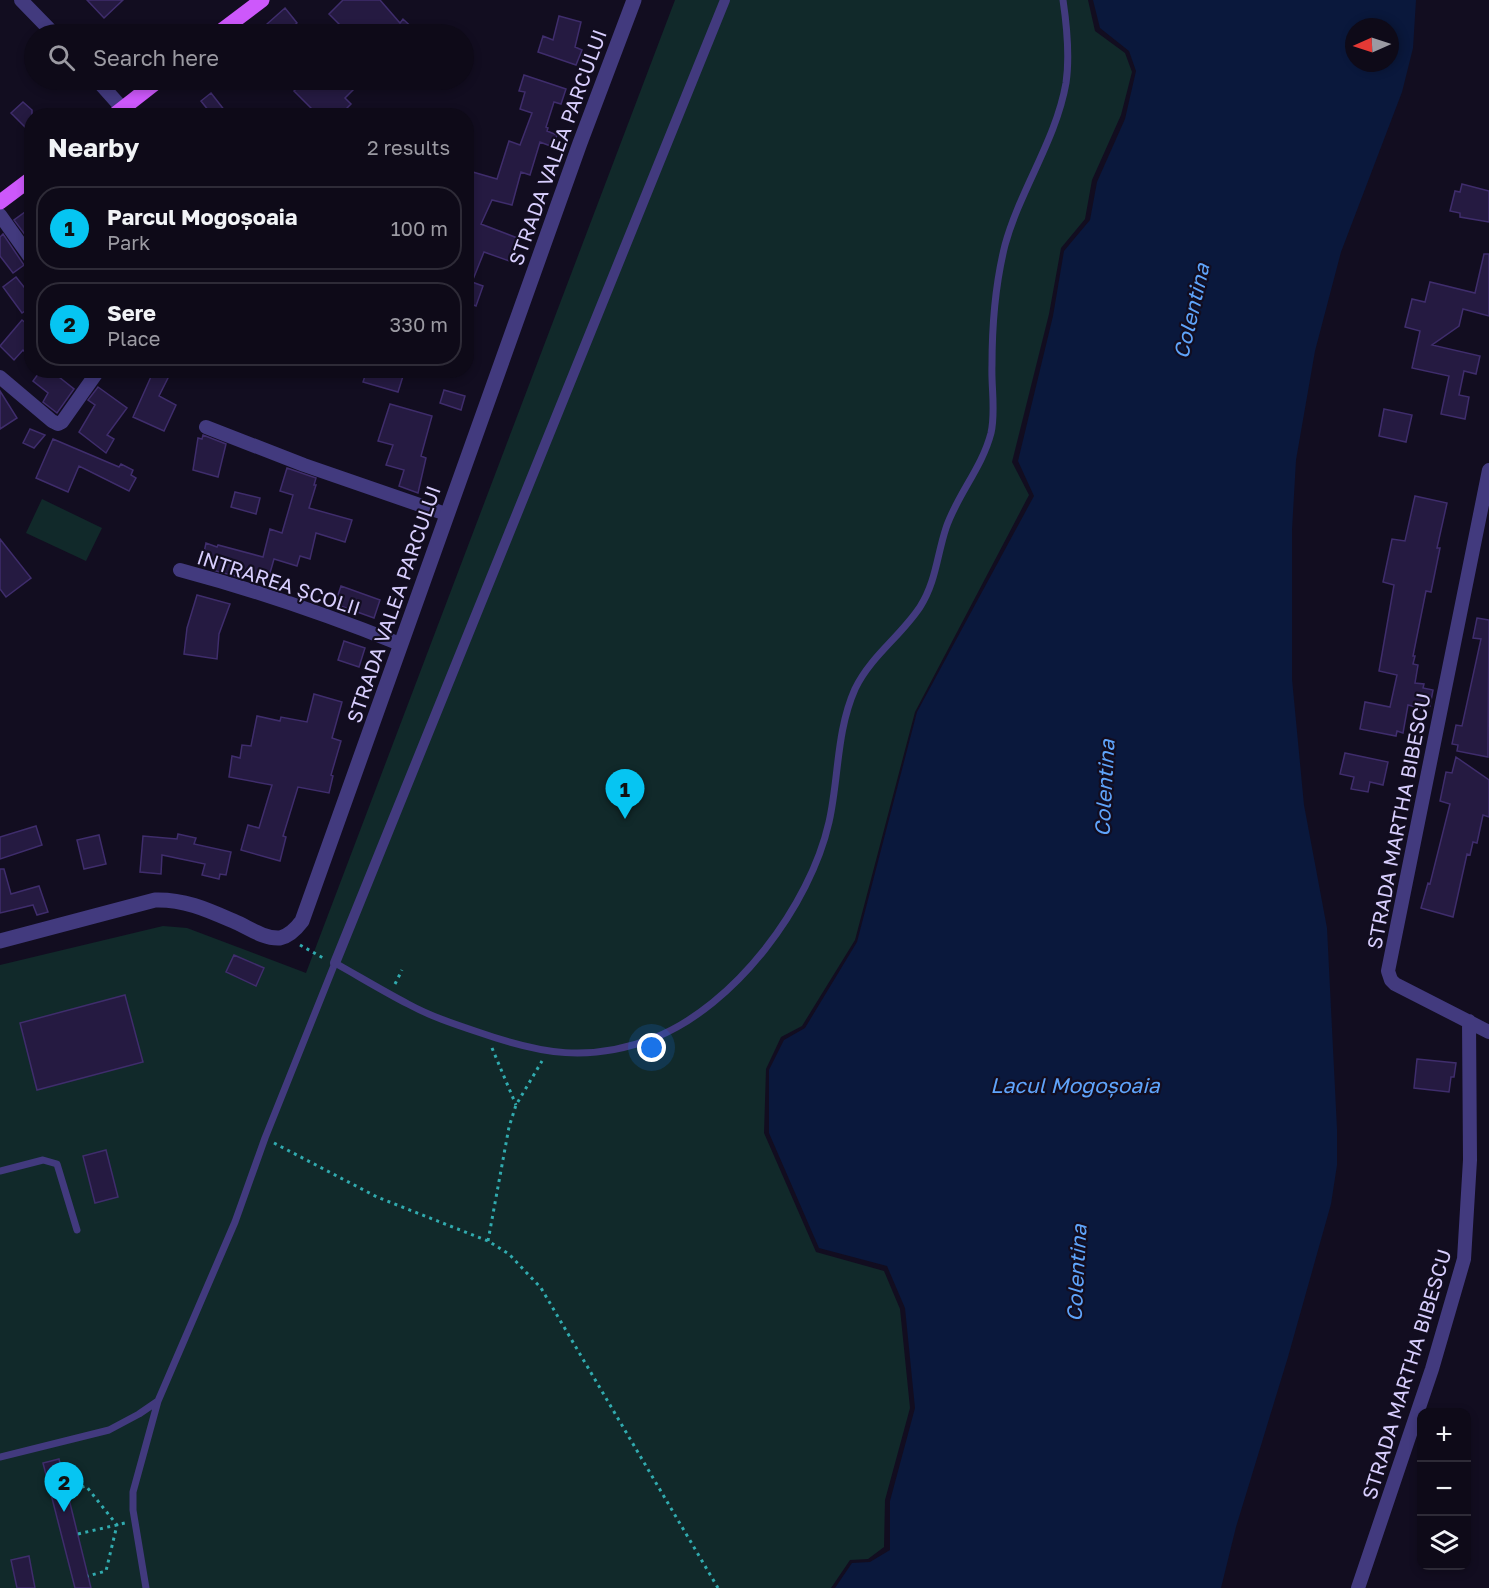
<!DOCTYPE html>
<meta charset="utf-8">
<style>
body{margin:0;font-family:"Golos Text",sans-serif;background:#171321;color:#f1f3f6}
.controls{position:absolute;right:18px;bottom:18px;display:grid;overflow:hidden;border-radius:12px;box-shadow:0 3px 9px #0003}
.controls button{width:54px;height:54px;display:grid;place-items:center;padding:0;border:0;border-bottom:2px solid #2e2b37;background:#0e0a18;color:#f1f3f6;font:30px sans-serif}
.compass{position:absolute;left:1345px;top:18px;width:54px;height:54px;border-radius:50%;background:#0e0a18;box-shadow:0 3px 9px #0003;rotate:267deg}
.you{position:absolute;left:652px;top:1048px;width:21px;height:21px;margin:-15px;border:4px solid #fff;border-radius:50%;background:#1a73e8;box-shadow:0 0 0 9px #1a73e833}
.badge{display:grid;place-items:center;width:39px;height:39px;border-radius:50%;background:#06c5f2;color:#111;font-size:20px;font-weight:700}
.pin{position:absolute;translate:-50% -50px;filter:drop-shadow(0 2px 3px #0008)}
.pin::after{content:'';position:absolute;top:32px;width:21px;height:18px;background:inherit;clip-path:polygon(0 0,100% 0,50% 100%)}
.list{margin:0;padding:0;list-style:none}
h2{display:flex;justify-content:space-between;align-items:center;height:78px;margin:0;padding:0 24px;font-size:26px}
h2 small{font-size:20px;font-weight:400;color:#9b9aa2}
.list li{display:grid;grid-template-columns:39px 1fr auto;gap:18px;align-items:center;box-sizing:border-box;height:84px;margin:0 12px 12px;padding:0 12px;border:2px solid #2e2b37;border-radius:24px}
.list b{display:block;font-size:22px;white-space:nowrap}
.list p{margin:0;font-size:20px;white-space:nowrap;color:#9b9aa2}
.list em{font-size:20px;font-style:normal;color:#9b9aa2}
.icon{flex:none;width:33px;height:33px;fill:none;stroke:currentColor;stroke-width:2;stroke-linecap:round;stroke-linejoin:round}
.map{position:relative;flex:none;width:1489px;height:1588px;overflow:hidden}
.search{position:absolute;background:#0e0a18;box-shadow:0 3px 9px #0003;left:24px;top:24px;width:450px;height:66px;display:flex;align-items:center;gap:15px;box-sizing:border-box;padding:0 21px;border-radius:33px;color:#9b9aa2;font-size:22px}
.panel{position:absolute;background:#0e0a18;box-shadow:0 3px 9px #0003;left:24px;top:108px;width:450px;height:270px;border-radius:24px}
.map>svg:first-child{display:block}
.green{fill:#11292a}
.water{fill:#0a183c;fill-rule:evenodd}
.building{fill:#251a41;stroke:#3f2d6c;stroke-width:1.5}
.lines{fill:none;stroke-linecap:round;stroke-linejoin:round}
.path{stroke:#31abaf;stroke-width:3;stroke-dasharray:3 4.5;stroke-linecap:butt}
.service{stroke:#423a7e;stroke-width:7}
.pedestrian{stroke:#423a7e;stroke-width:10}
.minor{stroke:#423a7e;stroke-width:14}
.tertiary{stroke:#423a7e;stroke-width:15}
.primary{stroke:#cd58fb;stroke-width:15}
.labels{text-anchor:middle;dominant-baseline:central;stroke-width:4.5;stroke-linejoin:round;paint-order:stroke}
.street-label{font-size:20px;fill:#d8cefe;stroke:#120d20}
.water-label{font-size:21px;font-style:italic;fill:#5fa4fb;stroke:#120d20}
</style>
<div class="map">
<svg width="1489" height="1588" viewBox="0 0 1489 1588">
<rect width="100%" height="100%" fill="#120d20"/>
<!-- green -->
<path class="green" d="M675,0H1088L1095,31L1125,53L1132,72L1121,115L1092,180L1085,219L1061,248L1049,314L1012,462L1029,495L915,712L855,940L802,1026L781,1037L766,1069L764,1133L816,1252L884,1271L900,1309L910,1408L885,1500L884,1547L868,1559L850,1560L831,1588H0V965L163,926L187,928L306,973Z
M42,499L102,528L86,561L26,533Z"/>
<!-- water -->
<path class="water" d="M1093,0H1416L1413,48L1402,92L1341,252L1315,351L1296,460L1292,530V679L1304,805L1327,928L1337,1129V1165L1331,1204L1288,1357L1236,1527L1221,1588H835L852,1563L870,1562L890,1550V1501L915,1408L905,1308L887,1266L819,1248L769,1133V1070L784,1040L805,1028L857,942L917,712L1034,496L1018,461L1053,316L1064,251L1090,220L1097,182L1125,119L1136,71L1129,51L1100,28ZM1354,27H1390V63H1354Z"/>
<!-- building -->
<path class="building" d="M87,0H123L104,18Z
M343,0H380L400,23L403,19L419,34H349L329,14Z
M285,8L297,23L283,34H275L267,24Z
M559,16L581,22L575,47L582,50L576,65L538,52L543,36L553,40Z
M524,75L566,89L561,104L554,102L546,127L548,128L547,131L557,135L553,147L540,142L530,175L521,172L512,205L492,200L481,224L520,239L512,262L484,252L472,282L483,286L476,306L466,302V205L472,194L466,192V170L497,179L509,141L520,145L532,113L520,109L525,92L519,91Z
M306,80H350L357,86L345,98L351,104L339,116H319L294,91Z
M211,93L229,116H213L201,101Z
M23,102L32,110V134L11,113Z
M1462,184L1489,191V222L1460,217V213L1450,211L1455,191L1460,192Z
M32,207V244L14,220Z
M3,234L24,265L13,273L0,256V237Z
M1484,254H1489V316L1463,309L1459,326L1432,345L1480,356L1476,374L1464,371L1459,395L1469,397L1465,419L1441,414L1449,376L1412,368L1420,331L1405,327L1412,299L1425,302L1430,282L1475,293Z
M16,277L32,297V306L22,313L3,287Z
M22,320L32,328V345L25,352L23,350L14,360L0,346Z
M41,370H50L74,389L57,413L43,402L48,393L33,381Z
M154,370H172L159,396L176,405L164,431L133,417Z
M367,370H397L404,373L398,392L363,382Z
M98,387L127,408L107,435L114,439L106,453L79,432L95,405L88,400Z
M444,390L465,396L461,410L440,403Z
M0,391L17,418L0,429Z
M390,404L432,416L421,456L426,458L418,493L399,486L404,470L386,465L393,445L378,441Z
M1384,409L1412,415L1406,442L1379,436Z
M30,429L45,435L34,448L23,443Z
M203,435L226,444L218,477L193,470L198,438L202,439Z
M53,439L119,467L121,464L133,470L131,475L136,478L129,491L79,466L68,492L36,478Z
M287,468L316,478L314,485H316L309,508L352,520L345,542L316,533L310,559L300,556L297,566L274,559L268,580L243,573L239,577L212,570L214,560L203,557L206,543L217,547L218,545L263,557L270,529L282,533L293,495L280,491Z
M235,492L260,498L256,514L231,507Z
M1415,496L1447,503L1437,548H1440L1431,592L1426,591L1413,656H1415L1413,664L1418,665L1415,683L1424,684L1423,688L1433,690L1430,706L1420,704V708L1408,705L1403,733L1397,731L1396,736L1360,729L1365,702L1390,707L1397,675L1379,671L1394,585L1383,582L1392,539L1405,541Z
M0,539L31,578L6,597L0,589Z
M341,586L380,600L374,618L335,604Z
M197,595L230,604L219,634L217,659L184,654L187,628Z
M1477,618L1489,620L1488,757L1457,751L1458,745L1452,744L1456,725L1462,726L1481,639L1473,638Z
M344,641L365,648L359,667L338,660Z
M314,694L342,702L332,738L341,741L331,775L333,776L329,793L298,787L283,836L286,837L280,861L241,850L248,825L259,828L272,785L229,777L232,756L240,758L242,745L251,746L257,716L280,721L281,717L307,722Z
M1345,753L1388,762L1383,785L1370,782L1368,792L1351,789L1354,777L1340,774Z
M1456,757L1489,780V817L1483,815L1477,843L1473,842L1470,855L1467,854L1453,917L1421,908L1428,883L1430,884L1450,804L1440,801L1446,772L1452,773Z
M36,826L42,845L0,859V837Z
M178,834L196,838L194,844L231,852L226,875L220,874L219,879L202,875L205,864L162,855L161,874L140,872L143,836L177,839Z
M99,835L106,864L84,869L77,840Z
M0,869H4L11,894L39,886L48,912L37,915L33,905L0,913Z
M234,955L264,968L256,986L226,972Z
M125,995L143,1062L37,1090L20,1023Z
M1417,1059L1456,1063L1454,1077H1451L1449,1092L1414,1088Z
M106,1150L118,1197L95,1203L83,1156Z
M59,1459L67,1491L91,1588H75L43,1463Z
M29,1556L35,1588H17L11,1560Z"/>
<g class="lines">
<!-- path -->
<path class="path" d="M300,945L325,959
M395,984L402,970
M492,1048L516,1105
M274,1143L377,1197L488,1241L509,1254L541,1288L718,1588
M488,1241L509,1127L516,1105L542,1061
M67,1491L86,1486L117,1525L106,1571L88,1576
M78,1534L125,1523"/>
<!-- service -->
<path class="service" d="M0,1171L43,1160L57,1164L77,1230
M0,1457L109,1430L139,1414L158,1401L235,1222L265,1138L335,963C360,977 383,991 408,1004C430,1016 454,1024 478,1032C541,1054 589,1063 654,1038C735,1006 810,906 829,822C839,778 836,732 855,689C871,656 900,637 920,607C936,582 937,555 946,528C957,495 982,468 991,433C996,411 991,387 992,365C992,325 995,285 1005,245C1020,190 1056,140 1066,83C1070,56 1067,27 1063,0
M146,1588L133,1510V1492L158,1401"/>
<!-- pedestrian -->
<path class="pedestrian" d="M335,963L725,0"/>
<!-- minor -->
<path class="minor" d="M21,0L54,34
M97,80L122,108
M0,215L32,260
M0,377L52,421L58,424L62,422L98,371
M206,427L304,465L446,514
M1489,470L1388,971L1391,980L1395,984L1489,1032
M180,570C255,590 328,615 400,644
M1358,1588L1432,1369L1464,1259L1470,1160L1469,1021"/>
<!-- tertiary -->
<path class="tertiary" d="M0,941L155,900C187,899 212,912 240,924C252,930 266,939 280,938C289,936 296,929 302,921L580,143L634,0"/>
<!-- primary -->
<path class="primary" d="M217,34L262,0
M113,116L159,80
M0,202L32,178"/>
</g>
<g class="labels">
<!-- street labels -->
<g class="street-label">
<text transform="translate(557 147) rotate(-70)">STRADA VALEA PARCULUI</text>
<text transform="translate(279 582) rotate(18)">INTRAREA ȘCOLII</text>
<text transform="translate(393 604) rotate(-71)">STRADA VALEA PARCULUI</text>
<text transform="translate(1398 821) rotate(-79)">STRADA MARTHA BIBESCU</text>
<text transform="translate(1406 1374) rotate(-73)">STRADA MARTHA BIBESCU</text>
</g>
<!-- water labels -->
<g class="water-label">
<text transform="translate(1191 311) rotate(-77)">Colentina</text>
<text transform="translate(1104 788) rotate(-87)">Colentina</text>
<text x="1075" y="1085">Lacul Mogoșoaia</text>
<text transform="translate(1076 1273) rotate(-87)">Colentina</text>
</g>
</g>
</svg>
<div class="controls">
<button>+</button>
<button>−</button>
<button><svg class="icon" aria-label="layers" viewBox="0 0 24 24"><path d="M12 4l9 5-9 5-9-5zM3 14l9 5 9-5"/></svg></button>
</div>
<svg class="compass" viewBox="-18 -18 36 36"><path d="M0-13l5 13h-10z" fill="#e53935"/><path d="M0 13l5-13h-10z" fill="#9b9aa2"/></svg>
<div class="you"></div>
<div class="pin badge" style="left:625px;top:819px">1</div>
<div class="pin badge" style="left:64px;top:1512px">2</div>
<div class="search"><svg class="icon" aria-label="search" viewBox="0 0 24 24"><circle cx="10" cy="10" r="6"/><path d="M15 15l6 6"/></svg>Search here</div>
<section class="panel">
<h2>Nearby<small>2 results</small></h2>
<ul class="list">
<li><span class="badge">1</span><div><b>Parcul Mogoșoaia</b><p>Park</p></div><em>100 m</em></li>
<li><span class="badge">2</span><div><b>Sere</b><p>Place</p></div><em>330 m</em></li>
</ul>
</section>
</div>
